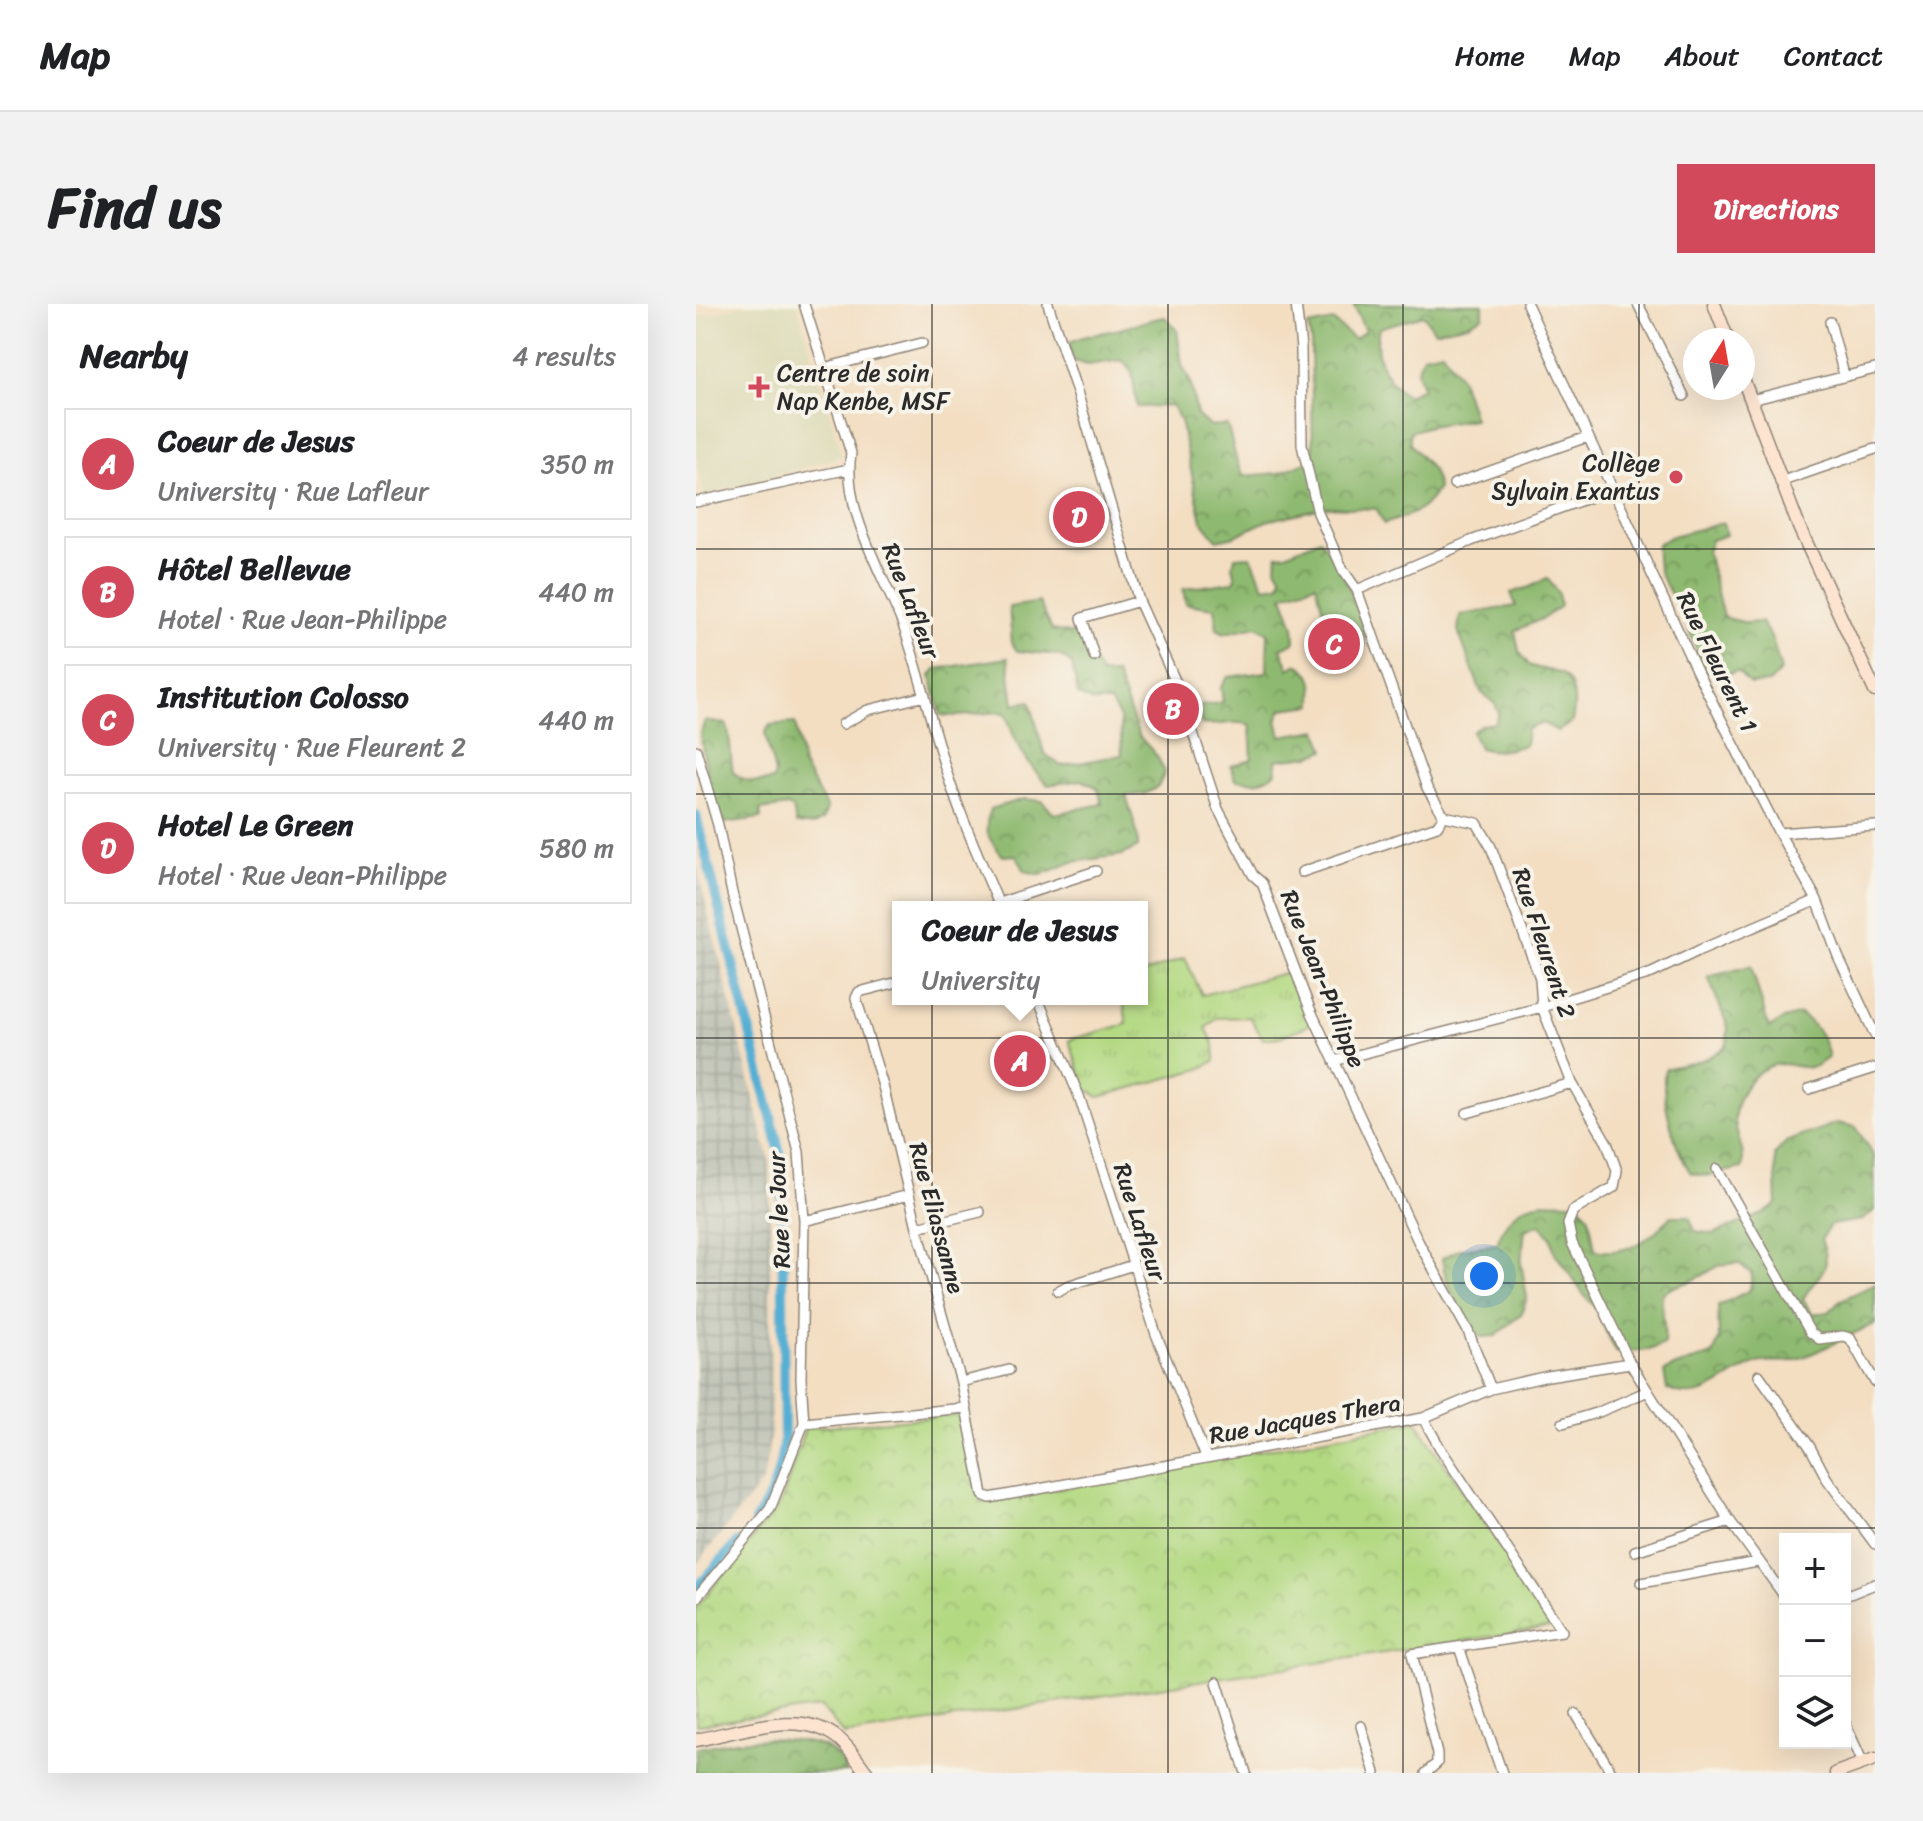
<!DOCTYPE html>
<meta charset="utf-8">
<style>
body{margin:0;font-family:Sriracha,sans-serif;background:#f2f2f2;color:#202124}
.controls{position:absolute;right:24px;bottom:24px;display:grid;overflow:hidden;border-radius:0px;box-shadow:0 8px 32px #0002}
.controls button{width:72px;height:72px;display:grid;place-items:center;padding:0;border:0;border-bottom:2px solid #e0e0e0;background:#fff;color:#202124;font:40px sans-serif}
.compass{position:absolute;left:987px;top:24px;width:72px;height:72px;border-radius:50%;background:#fff;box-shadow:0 8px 32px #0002;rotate:11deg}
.you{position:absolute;left:788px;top:972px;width:28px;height:28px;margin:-20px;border:6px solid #fff;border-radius:50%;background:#1a73e8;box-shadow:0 0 0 12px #1a73e833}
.badge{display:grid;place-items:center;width:52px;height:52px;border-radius:50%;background:#d1495b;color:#fff;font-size:26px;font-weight:700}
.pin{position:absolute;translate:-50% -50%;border:4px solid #fff;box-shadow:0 2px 8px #0006}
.popup{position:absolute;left:196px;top:597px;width:256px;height:104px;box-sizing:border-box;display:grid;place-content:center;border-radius:0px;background:#fff;filter:drop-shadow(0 2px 6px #0005);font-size:26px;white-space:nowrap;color:#757577}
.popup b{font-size:30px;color:#202124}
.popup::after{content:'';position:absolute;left:50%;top:100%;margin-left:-16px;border:16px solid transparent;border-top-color:#fff}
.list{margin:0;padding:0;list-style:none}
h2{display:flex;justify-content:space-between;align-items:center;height:104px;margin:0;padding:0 32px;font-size:34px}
h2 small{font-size:26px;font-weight:400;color:#757577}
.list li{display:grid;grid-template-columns:52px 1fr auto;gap:24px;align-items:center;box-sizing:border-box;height:112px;margin:0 16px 16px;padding:0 16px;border:2px solid #e0e0e0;border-radius:0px}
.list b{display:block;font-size:30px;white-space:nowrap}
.list p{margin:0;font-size:26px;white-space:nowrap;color:#757577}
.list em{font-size:26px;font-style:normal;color:#757577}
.icon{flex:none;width:44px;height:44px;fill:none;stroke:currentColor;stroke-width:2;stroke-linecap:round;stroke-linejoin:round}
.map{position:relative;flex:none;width:1179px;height:1469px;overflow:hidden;border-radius:0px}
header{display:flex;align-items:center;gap:48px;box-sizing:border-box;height:112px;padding:0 40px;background:#fff;border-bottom:2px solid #e0e0e0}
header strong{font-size:38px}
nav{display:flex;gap:44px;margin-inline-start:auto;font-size:28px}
.intro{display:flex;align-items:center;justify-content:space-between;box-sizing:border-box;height:192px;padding:0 48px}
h1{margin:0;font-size:56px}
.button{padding:20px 36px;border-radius:0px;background:#d1495b;color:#fff;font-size:28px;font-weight:700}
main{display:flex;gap:48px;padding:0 48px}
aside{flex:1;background:#fff;border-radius:0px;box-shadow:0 8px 32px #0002}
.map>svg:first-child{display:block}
.built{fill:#dfddbb}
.industrial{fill:url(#industrial-grid)}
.grass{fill:url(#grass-tufts);stroke:#6f8256;stroke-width:2}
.forest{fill:url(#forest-crowns);stroke:#5c724e;stroke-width:2}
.park{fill:url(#park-crowns);stroke:#6f8256;stroke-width:2}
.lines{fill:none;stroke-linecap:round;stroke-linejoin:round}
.canal{stroke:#55aed3;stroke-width:10}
.street-casing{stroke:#8f8476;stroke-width:12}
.secondary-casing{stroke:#8f8476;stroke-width:15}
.street{stroke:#fff;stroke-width:9}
.secondary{stroke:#fde4d1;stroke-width:12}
.grid{fill:none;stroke:#2b2b2b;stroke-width:2;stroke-opacity:0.55}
.poi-dot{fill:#d1495b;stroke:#f7f3e8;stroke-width:3}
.labels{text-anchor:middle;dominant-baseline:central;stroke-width:8;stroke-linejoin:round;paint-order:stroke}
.poi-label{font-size:24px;fill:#2b2b2b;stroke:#f7f3e8;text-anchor:start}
.street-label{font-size:24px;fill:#2b2b2b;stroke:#f7f3e8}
</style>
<header>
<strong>Map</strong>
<nav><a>Home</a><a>Map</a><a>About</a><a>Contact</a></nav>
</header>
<div class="intro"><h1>Find us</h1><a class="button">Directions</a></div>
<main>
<aside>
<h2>Nearby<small>4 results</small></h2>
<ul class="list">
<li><span class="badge">A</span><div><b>Coeur de Jesus</b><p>University · Rue Lafleur</p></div><em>350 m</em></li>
<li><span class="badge">B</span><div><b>Hôtel Bellevue</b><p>Hotel · Rue Jean-Philippe</p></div><em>440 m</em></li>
<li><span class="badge">C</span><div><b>Institution Colosso</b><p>University · Rue Fleurent 2</p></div><em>440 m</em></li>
<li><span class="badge">D</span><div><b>Hotel Le Green</b><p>Hotel · Rue Jean-Philippe</p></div><em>580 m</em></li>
</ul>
</aside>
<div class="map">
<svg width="1179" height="1469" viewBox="0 0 1179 1469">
<defs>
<pattern id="industrial-grid" width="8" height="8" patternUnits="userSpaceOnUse" patternTransform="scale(2)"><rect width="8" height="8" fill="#c3c6b9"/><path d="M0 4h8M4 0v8" fill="none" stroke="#a8aa9f"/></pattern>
<pattern id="grass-tufts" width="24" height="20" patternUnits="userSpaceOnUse" patternTransform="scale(2)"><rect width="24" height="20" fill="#b3d982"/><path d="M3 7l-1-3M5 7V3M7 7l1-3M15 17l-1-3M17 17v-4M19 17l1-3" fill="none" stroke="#9aba70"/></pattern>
<pattern id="forest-crowns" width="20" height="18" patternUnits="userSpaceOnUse" patternTransform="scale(2)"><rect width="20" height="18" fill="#8eb970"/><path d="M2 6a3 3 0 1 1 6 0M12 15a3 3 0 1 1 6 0" fill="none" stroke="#74975c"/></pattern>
<pattern id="park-crowns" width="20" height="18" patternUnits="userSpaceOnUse" patternTransform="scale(2)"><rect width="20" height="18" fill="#b3d982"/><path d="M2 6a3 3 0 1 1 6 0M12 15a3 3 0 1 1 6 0" fill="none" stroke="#9aba70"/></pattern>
</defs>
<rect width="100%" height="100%" fill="#f7f3e8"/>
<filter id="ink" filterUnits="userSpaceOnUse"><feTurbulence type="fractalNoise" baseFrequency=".0125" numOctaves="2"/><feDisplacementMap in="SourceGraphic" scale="16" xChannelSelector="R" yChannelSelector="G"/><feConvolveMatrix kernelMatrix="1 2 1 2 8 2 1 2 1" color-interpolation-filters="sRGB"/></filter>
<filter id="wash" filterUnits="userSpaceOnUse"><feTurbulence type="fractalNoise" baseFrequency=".006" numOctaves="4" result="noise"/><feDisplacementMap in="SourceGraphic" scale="32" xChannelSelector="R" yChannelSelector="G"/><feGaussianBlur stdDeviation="1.8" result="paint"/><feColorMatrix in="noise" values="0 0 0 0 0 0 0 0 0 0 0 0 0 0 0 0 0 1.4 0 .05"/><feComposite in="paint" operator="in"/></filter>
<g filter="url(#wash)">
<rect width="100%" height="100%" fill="#f3dec2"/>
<!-- built -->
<path class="built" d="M50,0H101L146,152L9,192L0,160V14Z"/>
<!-- industrial -->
<path class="industrial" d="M0,560L74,860L75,1129L67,1177L0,1261Z"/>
<!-- grass -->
<path class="grass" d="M489,654L506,691L589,669L605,690L615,720L584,733L567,735L554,713L521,714L510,724L518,740L519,757L504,765L403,793L389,784L373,736L431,720L427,695H446V670Z"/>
<!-- forest -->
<path class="forest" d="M657,0H787V12L772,20L739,27L727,11L683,24C676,51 689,76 711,92L726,84L721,67L727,51L746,47L765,75L778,115L733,122L714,128V140L737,167L742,184C729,209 713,211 688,220L681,205L630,203L570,217L539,232L521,236L506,217L484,116L476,102L441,103L436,69L426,56L391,61L376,56L372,39C385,31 399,31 414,27C433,23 450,16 469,13L481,26L486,61L494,77L501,111L513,122L531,121C537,138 538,155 547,172L583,169L617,155L615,37L612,22L637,17L658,35L669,27Z
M1027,219L1030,231L1015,236L1011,248L1027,313L1051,319L1065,318L1076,335L1085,367L1073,379L1054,380L1041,367L1025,372L1008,365C1000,345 993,325 983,305C970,277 959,275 961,240L976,232Z
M624,235C644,260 668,310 669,342L645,353L631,339L630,317L620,280L587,291L598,322L599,338L585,344L593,365L601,360C621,371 617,380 617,401L586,405L581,416L585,432L622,426L629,446L614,452L580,456V468C569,480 555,478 539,476L535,462L556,455L554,421C535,415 525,423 506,420L499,403L527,398L525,383L532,373L571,368L572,329L561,322L529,329L521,325L519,304L490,300L487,285L537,278L540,274L537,262L539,253L555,252L568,283L583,281L586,273L580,263L581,251L590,250Z
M851,274L862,289L864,302L848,314L819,327L823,347L833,361C842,365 856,366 865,370C881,379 879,403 876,418L862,427L847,419L831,425L829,441C812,446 800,449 783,444L776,428L785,421L799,419L803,410L799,400L785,388L762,327L764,311L820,302L815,289L834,283Z
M343,298L356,326L383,331L405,370H420L443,432L461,452L469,468L462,483L448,490L430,491C434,510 443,524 442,543L426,551L376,558L345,571L329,567L320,551L307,552C292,535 287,528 294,505L328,495L346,497L358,510L406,500L402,484L386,476L352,481C332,463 317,435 310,409C287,406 269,415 245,411L235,372L240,365L312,354L318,400L334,397L348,449L365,462L426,451L424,414L414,398H397L382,391L376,360L363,351L321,347L316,339L313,303Z
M9,417L30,420C35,430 34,455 37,468C50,479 61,480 77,476L79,469L69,429L74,421L99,419L107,462L131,504L127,516L117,521L100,520L97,505L92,502L64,506L65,514L29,519L14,484L4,431Z
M1055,662L1073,724L1088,715L1104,710C1121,722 1128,733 1133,753C1129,756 1122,761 1117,763C1107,765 1096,760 1086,760C1060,761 1042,787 1039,810C1037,830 1051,846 1046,864L1010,872L995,869C979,846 964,793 969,765C993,758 1013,759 1031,740L1032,723L1012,673Z
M1141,819L1160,823L1178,853L1179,906L1166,916L1134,921L1125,936C1139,968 1120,970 1107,995L1116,1010L1133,1008L1145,996L1179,980V1020C1151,1031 1127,1047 1099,1056C1087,1060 1073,1055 1062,1059C1027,1071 1009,1103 971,1085L968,1068C984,1058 1000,1057 1017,1051L1023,1035L1022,1002L1054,986L1056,970L1043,959C1016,959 1016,969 995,977C984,981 976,982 966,990C965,1007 970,1022 968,1040L953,1046L920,1048L899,1003L888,991L859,949L855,933L844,920L829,926L825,959L831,993L826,1009L800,1032L784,1033C766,1009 749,985 746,954L764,945L801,940C815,897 841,895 882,899L893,913L899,946C931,952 955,936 975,912H993L999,927L1017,930L1067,910L1081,900L1079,850L1091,837Z
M75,1435C105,1438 140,1435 151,1469H0V1444L40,1437Z"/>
<!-- park -->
<path class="park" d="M263,1111L285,1199L720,1117L858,1323L148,1431L125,1403L0,1421V1304L85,1199L109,1124Z"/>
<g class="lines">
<!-- canal -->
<path class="canal" d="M0,511L86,857L88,1136C84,1165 78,1194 59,1217
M0,1285L41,1239"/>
</g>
</g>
<g filter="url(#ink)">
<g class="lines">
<!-- street casing -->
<g class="street-casing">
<path id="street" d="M108,0L155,149C146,207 187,269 207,321C227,377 238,435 258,490C271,529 289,566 304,603
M352,0L382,91L443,297L482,383L522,505L557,571L566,579L614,705L723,939L772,1027L795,1085
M600,0L605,44L606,141L622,209L647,266L661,286L731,484L748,512L781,519L795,543L844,674L846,703L876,779L911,839L921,867L918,883L877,907L872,920L876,939L934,1059L1034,1217L1089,1293
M831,0L1002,370L1083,529L1121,596L1142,652L1179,731
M942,0L988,92
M1134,18L1148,71
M128,64L226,39
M1055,96L1179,65
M1084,178L1179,145
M758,180L891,133
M0,198L153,165
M661,286L775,237L916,185
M398,352L386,314L443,297
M147,420L172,406L229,392
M0,446L22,521L36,589L103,848L108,917L105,1075L108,1119L269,1104
M1083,529L1179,522
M606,568L741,522L748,512
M303,599L400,567
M202,678L163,688L160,694L187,782L221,923L265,1078L287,1191L294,1194L727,1114L795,1085L852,1072L934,1059
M342,695L383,792L460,1030L510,1153
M638,757L846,703L956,669L1006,645L1121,596
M1113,785L1179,764
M771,809L876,779
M1021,865L1114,1028L1123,1035L1147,1032L1154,1034L1179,1078
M108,917L213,891
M221,923L284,908
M362,987L371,982L437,961
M1063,1071L1114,1143L1131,1175L1179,1240
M265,1078L313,1066
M727,1114L744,1144L866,1327L716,1350L741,1450V1459L730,1469
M867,1119L903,1108L952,1087
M939,1247L1034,1217
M945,1279L1062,1258
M1149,1292L1179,1280
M0,1294L74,1205L108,1119
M763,1343L806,1469
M521,1378L550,1469
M880,1410L916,1469
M1149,1419L1167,1459
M665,1422L679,1469"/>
</g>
<!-- secondary casing -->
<g class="secondary-casing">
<path id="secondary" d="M1018,0L1032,36
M1047,75L1103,223L1179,387
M0,1436C44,1428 104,1403 143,1435C154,1444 162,1458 171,1469
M1140,1469L1179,1455"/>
</g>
<!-- street -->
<use href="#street" class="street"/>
<!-- secondary -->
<use href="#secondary" class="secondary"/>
</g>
</g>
<!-- grid -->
<path class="grid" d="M236,0V1469M472,0V1469M707,0V1469M943,0V1469M0,245H1179M0,490H1179M0,734H1179M0,979H1179M0,1224H1179"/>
<!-- markers -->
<g class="poi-dot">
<path d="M59 71h8v8h8v8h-8v8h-8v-8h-8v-8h8z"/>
<circle cx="980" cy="173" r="8"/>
</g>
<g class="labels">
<!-- poi labels -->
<g class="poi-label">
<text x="81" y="69">Centre de soin<tspan x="81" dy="28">Nap Kenbe, MSF</tspan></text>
<text x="964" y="159" text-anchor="end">Collège<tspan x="964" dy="28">Sylvain Exantus</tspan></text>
</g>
<!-- street labels -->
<g class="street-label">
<text transform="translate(215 297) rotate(69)">Rue Lafleur</text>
<text transform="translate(1021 358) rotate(64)">Rue Fleurent 1</text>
<text transform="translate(848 639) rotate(72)">Rue Fleurent 2</text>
<text transform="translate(627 675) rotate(68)">Rue Jean-Philippe</text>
<text transform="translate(83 906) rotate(-93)">Rue le Jour</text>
<text transform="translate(241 914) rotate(75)">Rue Eliassanne</text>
<text transform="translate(444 918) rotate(72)">Rue Lafleur</text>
<text transform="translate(609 1115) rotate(-10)">Rue Jacques Thera</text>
</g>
</g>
</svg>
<div class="controls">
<button>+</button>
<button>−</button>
<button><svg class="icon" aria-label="layers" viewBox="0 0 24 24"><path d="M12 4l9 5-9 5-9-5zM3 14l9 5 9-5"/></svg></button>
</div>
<svg class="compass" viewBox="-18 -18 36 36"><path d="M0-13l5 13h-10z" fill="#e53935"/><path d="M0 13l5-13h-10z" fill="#757577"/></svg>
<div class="you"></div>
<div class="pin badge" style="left:324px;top:757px">A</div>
<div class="popup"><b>Coeur de Jesus</b>University</div>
<div class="pin badge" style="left:477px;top:405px">B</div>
<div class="pin badge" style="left:638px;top:340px">C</div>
<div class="pin badge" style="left:383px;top:213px">D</div>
</div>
</main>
